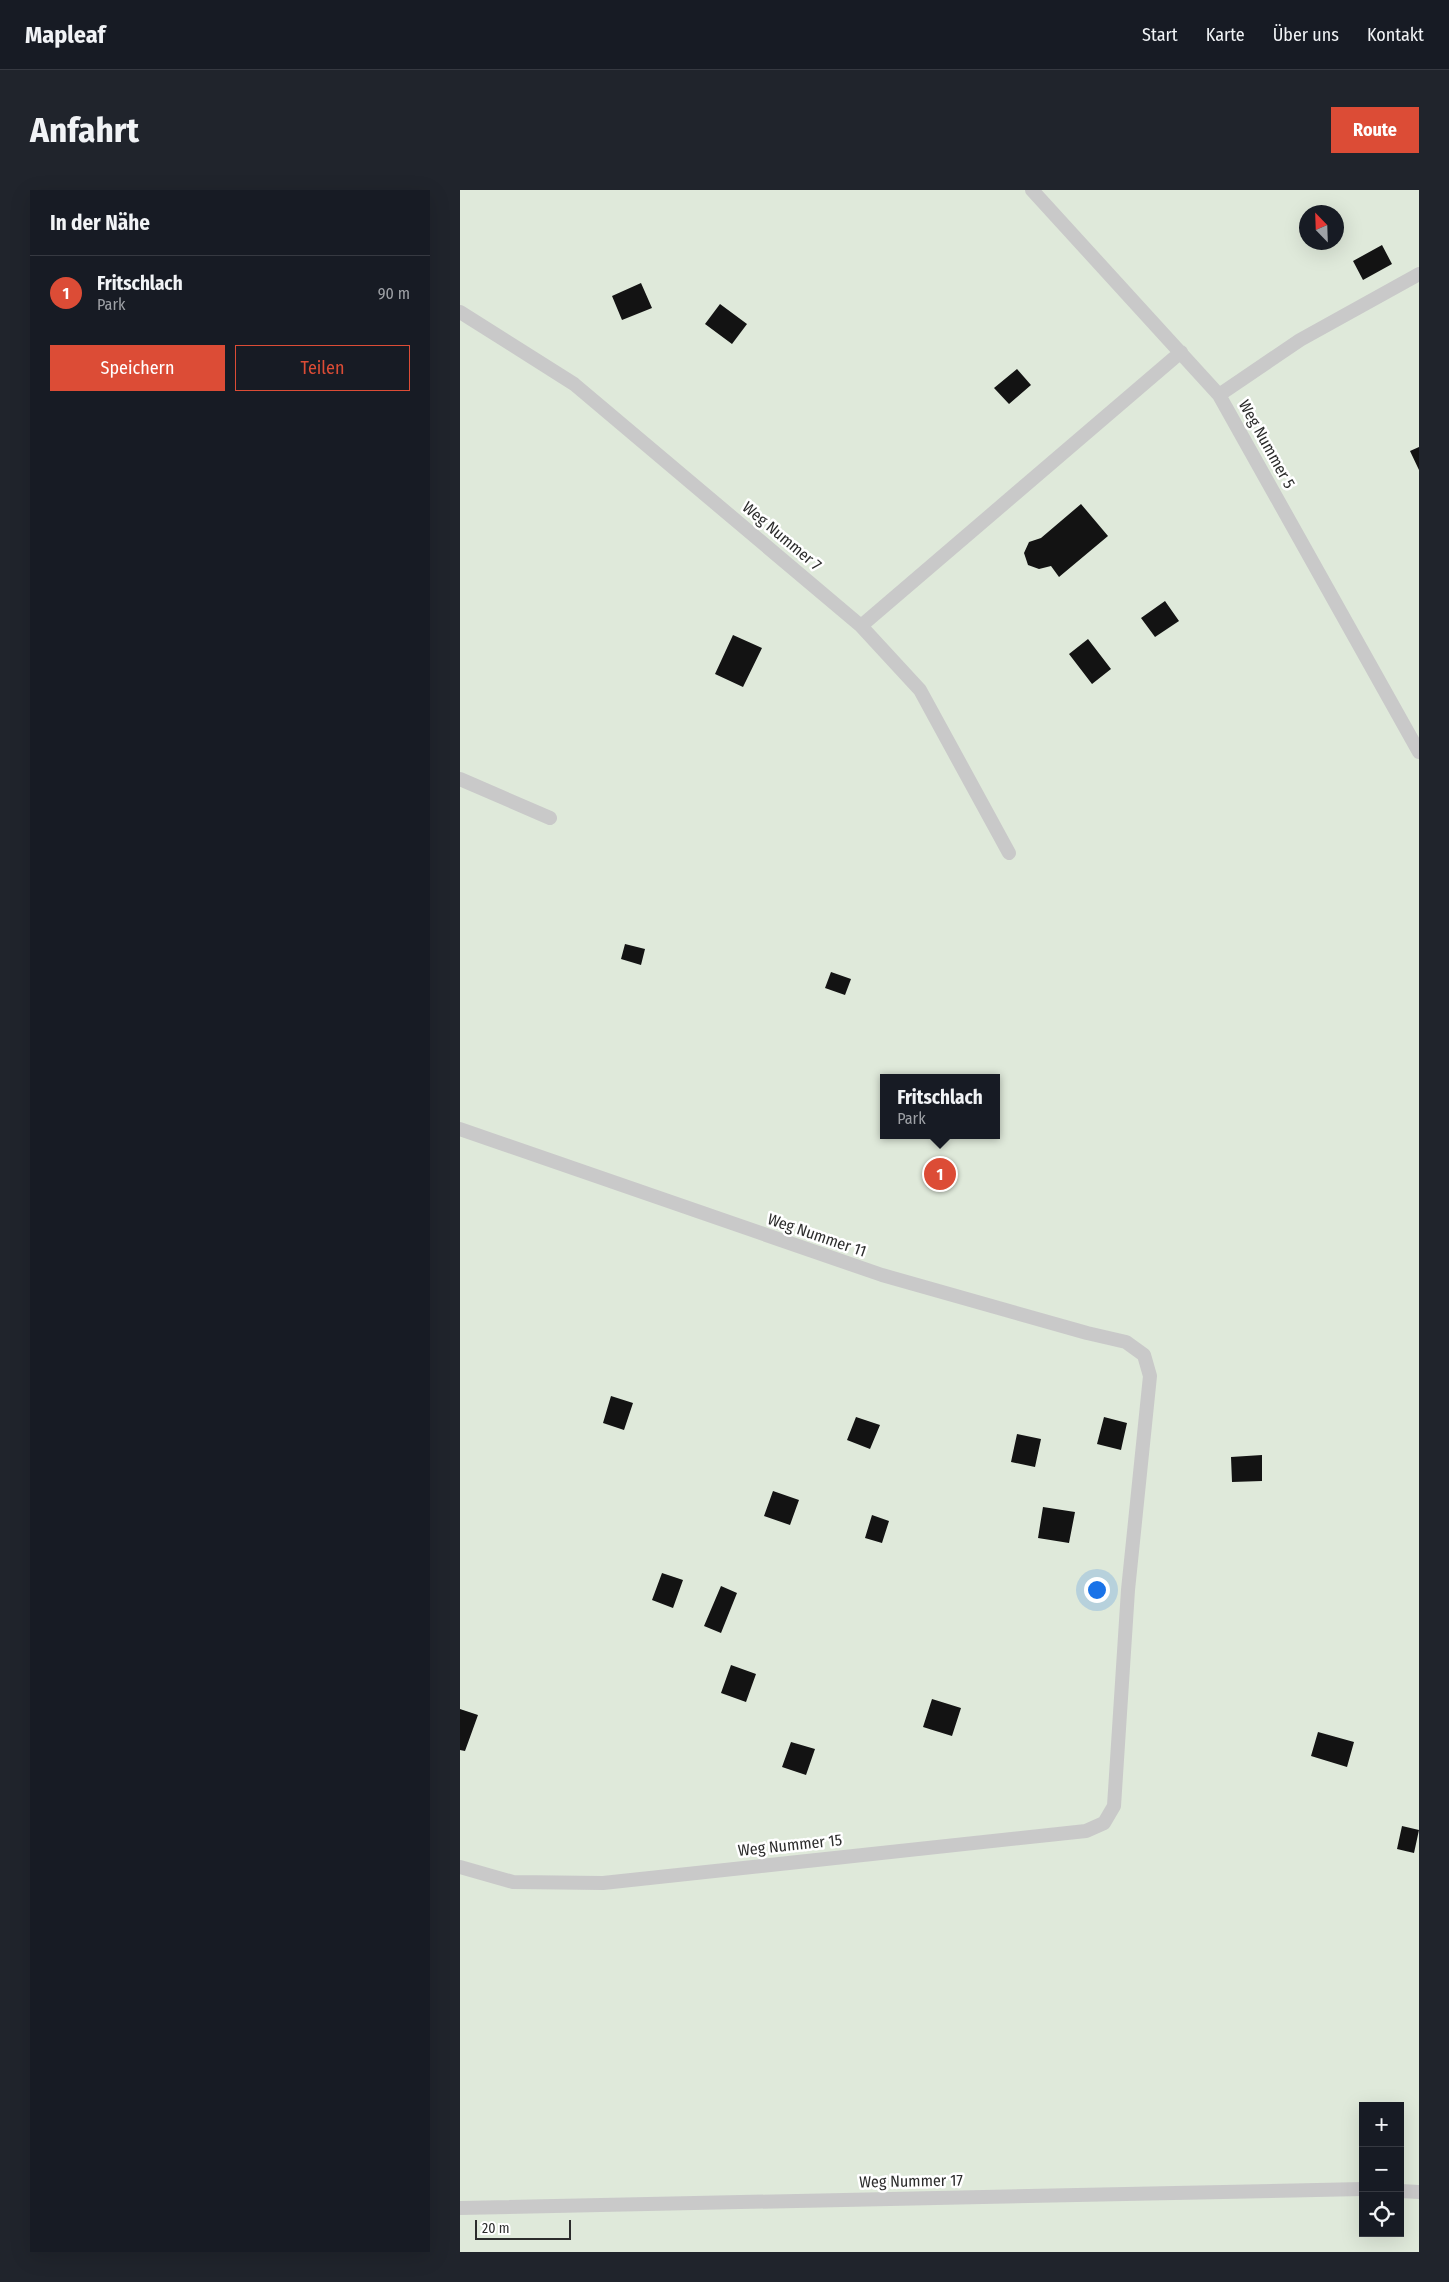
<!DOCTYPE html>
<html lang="de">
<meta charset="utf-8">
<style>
body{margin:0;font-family:"Fira Sans Condensed",sans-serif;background:#20242c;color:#f1f3f6}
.controls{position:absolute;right:15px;bottom:15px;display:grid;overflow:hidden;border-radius:0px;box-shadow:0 5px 20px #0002}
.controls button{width:45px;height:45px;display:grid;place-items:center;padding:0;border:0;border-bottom:1px solid #363941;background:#171b24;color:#f1f3f6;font:25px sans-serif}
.compass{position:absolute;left:839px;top:15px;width:45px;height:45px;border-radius:50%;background:#171b24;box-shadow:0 5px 20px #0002;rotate:337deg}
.scale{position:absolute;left:15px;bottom:12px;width:96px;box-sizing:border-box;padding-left:5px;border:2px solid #2c2c2c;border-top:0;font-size:14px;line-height:18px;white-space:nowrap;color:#2c2c2c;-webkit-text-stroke:4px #fff;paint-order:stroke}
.you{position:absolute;left:636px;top:1399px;width:18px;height:18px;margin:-12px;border:4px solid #fff;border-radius:50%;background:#1a73e8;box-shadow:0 0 0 8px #1a73e833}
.badge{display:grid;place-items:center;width:32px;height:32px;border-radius:50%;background:#dc4c36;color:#fff;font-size:16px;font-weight:700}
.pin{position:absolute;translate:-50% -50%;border:2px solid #fff;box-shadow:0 1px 5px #0006}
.popup{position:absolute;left:420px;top:884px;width:120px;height:65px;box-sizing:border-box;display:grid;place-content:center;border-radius:0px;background:#171b24;filter:drop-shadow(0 1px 4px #0005);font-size:16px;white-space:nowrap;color:#9ea1a6}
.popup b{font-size:19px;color:#f1f3f6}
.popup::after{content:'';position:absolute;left:50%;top:100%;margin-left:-10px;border:10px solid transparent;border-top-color:#171b24}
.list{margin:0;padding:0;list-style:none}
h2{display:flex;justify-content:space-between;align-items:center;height:65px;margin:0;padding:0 20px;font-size:21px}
h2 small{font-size:16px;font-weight:400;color:#9ea1a6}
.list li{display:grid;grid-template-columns:32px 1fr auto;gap:15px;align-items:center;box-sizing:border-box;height:75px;padding:0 20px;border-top:1px solid #363941}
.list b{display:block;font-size:19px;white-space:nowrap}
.list p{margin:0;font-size:16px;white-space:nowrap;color:#9ea1a6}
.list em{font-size:16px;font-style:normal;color:#9ea1a6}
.actions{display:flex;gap:10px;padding:15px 20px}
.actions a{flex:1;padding:11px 0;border:1px solid #dc4c36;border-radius:0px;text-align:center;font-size:18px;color:#dc4c36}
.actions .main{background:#dc4c36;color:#fff}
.icon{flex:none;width:28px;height:28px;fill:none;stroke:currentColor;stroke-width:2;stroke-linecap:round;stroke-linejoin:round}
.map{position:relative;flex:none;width:959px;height:2062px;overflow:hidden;border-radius:0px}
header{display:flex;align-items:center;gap:30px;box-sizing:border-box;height:70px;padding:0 25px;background:#171b24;border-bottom:1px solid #363941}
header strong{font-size:24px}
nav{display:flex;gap:28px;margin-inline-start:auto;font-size:18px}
.intro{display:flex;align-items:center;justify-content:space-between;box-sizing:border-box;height:120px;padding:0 30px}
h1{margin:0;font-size:35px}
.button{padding:12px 22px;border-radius:0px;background:#dc4c36;color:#fff;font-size:18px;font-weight:700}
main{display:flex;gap:30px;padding:0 30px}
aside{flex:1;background:#171b24;border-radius:0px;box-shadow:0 5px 20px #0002}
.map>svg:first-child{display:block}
.green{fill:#dfe9da;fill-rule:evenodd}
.building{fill:#131313}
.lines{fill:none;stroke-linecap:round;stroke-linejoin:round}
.service{stroke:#c9c9c9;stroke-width:14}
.labels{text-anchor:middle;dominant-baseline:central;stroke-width:5;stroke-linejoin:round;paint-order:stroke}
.street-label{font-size:16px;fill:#2c2c2c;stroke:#fff}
</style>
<header>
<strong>Mapleaf</strong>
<nav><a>Start</a><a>Karte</a><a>Über uns</a><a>Kontakt</a></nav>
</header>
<div class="intro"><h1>Anfahrt</h1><a class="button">Route</a></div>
<main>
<aside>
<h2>In der Nähe<small></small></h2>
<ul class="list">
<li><span class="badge">1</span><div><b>Fritschlach</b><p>Park</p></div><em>90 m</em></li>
</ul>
<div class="actions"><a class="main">Speichern</a><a>Teilen</a></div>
</aside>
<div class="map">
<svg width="959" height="2062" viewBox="0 0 959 2062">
<rect width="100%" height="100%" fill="#fff"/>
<!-- green -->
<path class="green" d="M0,0H959V2062H0ZM846,22H876V52H846ZM424,888H536V945H424ZM903,1916H940V2043H903Z"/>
<!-- building -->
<path class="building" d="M922,55L932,74L903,90L893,71Z
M181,93L192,118L162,130L152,106Z
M260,114L287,134L272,154L245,134Z
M557,179L571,195L549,214L534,198Z
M959,257V280L950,261Z
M621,314L648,346L599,387L591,376L579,379L568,375L564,363L569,352L581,348Z
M705,411L719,431L695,447L681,428Z
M273,445L302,458L283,497L255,484Z
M628,449L651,479L632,494L609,464Z
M165,754L185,759L181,775L161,769Z
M371,782L391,789L385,805L365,798Z
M151,1206L173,1213L164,1240L143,1233Z
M396,1227L420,1235L410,1259L387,1250Z
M644,1227L667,1233L661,1260L637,1254Z
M557,1244L581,1249L575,1277L551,1272Z
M802,1265V1291L772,1292L771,1267Z
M313,1301L339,1310L330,1335L304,1326Z
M583,1317L615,1322L609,1353L578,1348Z
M412,1325L429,1331L422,1353L405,1348Z
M202,1383L223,1390L213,1418L192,1410Z
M261,1396L277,1403L261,1443L244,1436Z
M271,1475L296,1484L286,1512L261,1503Z
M472,1509L501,1518L492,1546L463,1537Z
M0,1519L18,1525L5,1561L0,1560Z
M858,1542L894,1552L887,1577L851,1566Z
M331,1552L355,1559L346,1585L322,1577Z
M942,1636L959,1640L954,1663L937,1659Z"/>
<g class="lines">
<!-- service -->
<path class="service" d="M572,0L759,205L959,562
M0,122L114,194L401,436L460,500L549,663
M759,205L840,150L959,84
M401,436L721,162
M0,589L90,628
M0,939L422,1085L627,1143L666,1152L684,1165L690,1186L668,1400L654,1616L644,1633L626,1641L143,1693L53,1692L0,1677
M940,2001L959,2002
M0,2018L903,1999"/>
</g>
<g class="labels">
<!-- street labels -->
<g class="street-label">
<text transform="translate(807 254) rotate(61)">Weg Nummer 5</text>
<text transform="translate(322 346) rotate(40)">Weg Nummer 7</text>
<text transform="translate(357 1045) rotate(19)">Weg Nummer 11</text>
<text transform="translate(330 1655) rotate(-6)">Weg Nummer 15</text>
<text transform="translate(451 1991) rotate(-1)">Weg Nummer 17</text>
</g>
</g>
</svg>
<div class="controls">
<button>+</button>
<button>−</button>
<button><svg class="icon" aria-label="locate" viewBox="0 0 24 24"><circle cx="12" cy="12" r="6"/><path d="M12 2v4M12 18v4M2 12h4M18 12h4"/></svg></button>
</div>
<svg class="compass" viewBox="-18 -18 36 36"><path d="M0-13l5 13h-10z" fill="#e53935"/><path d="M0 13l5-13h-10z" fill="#9ea1a6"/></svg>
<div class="scale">20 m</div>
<div class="you"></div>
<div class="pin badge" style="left:480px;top:984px">1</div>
<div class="popup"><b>Fritschlach</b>Park</div>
</div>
</main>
